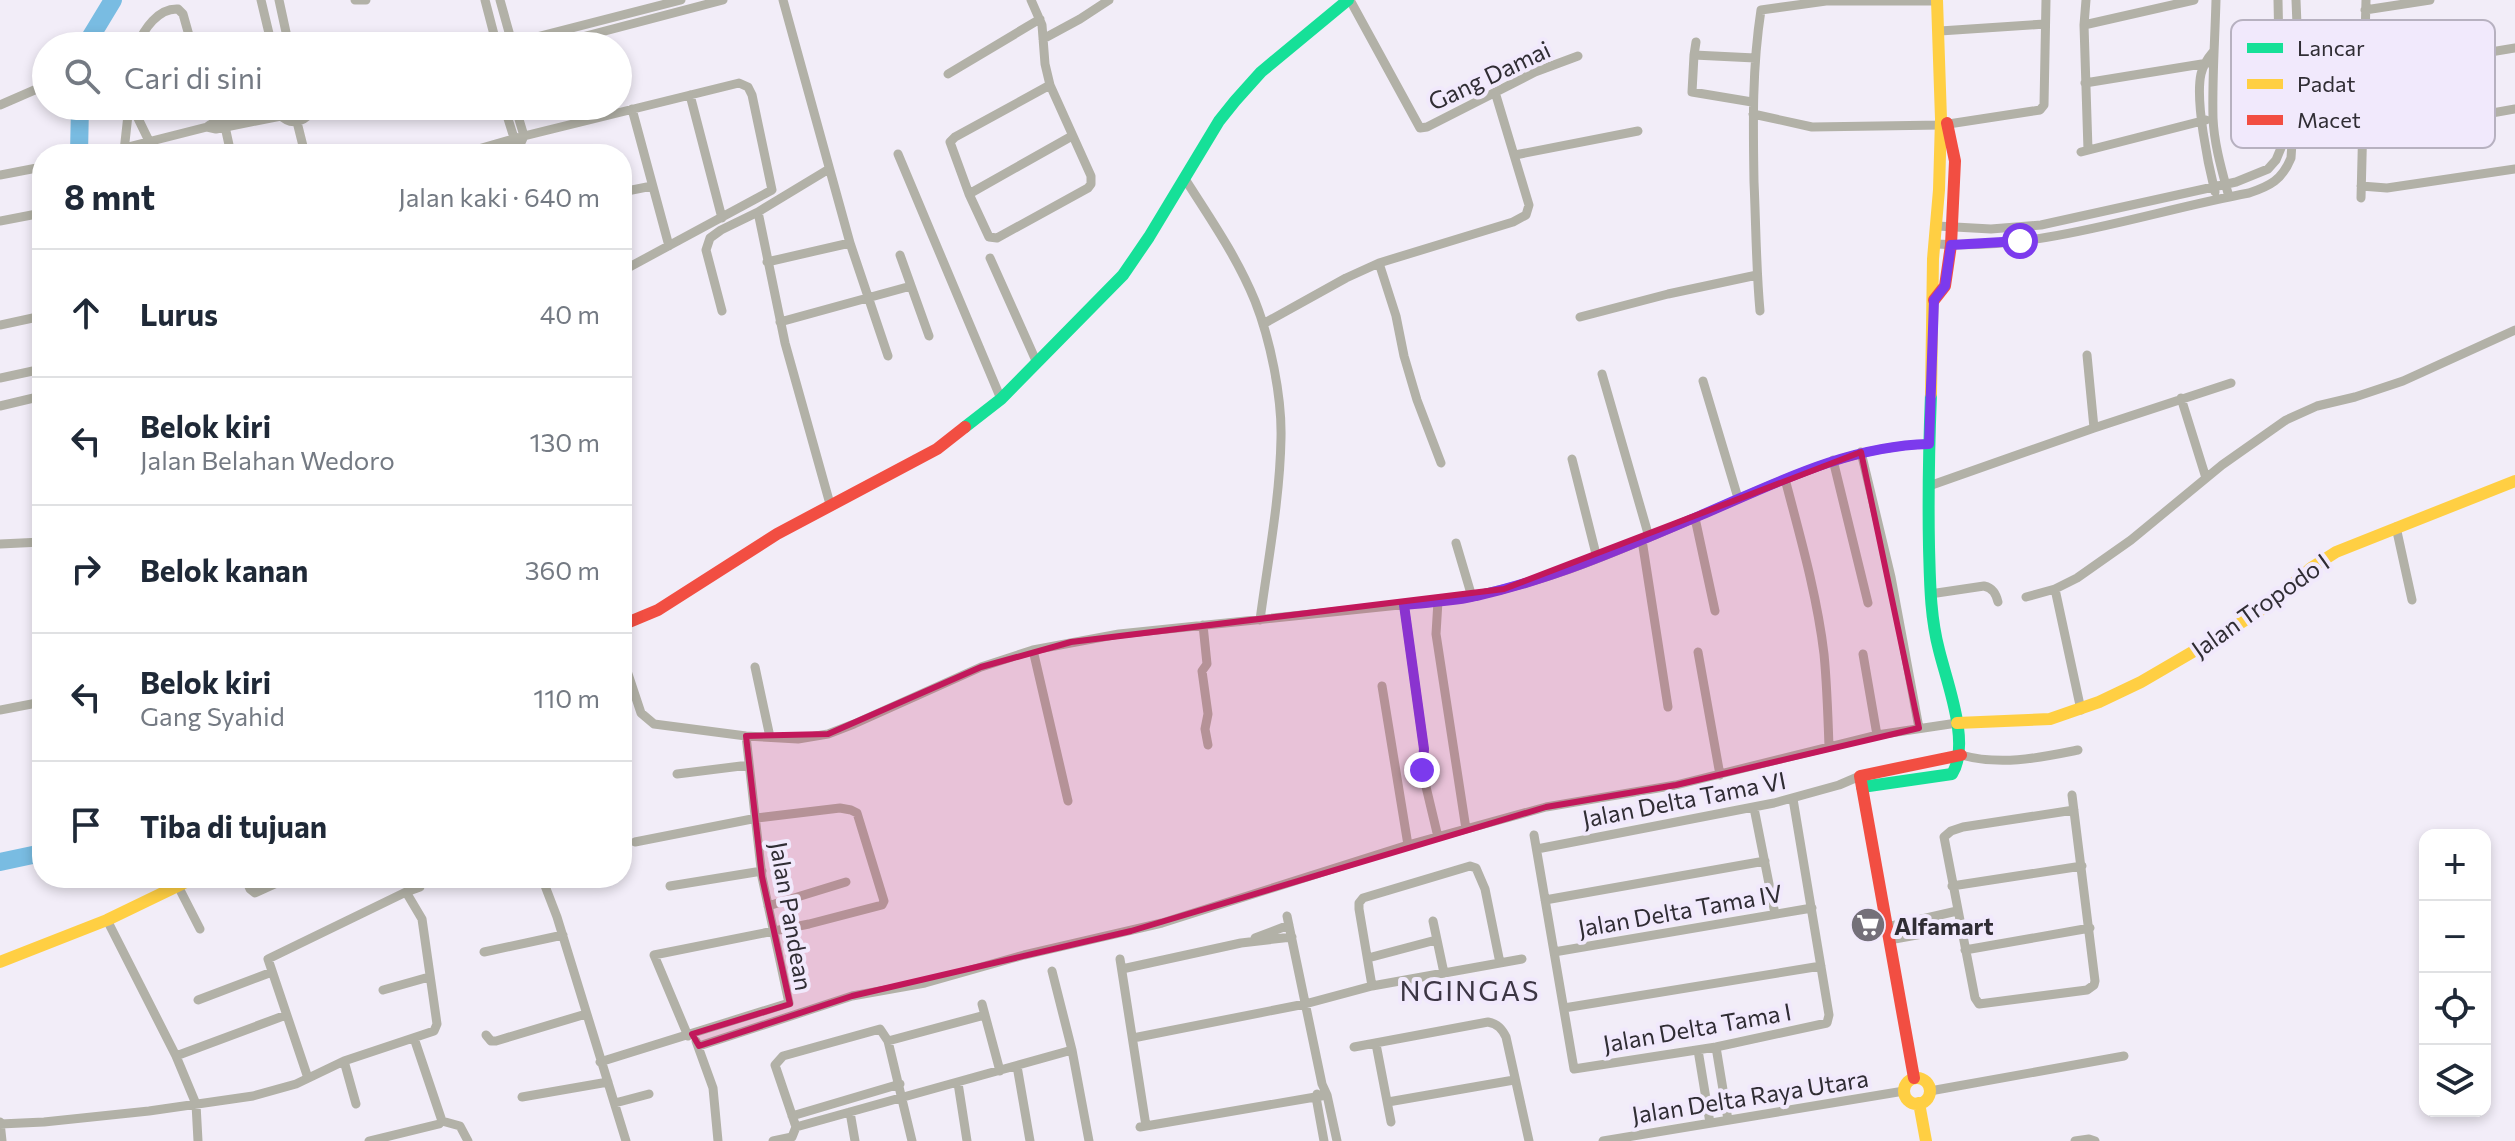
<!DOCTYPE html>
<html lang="id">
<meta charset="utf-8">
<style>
body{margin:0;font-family:Commissioner,sans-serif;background:#f2f2f3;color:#1f2937}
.controls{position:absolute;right:24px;bottom:24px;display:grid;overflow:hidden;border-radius:16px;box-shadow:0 4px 12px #0003}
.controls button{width:72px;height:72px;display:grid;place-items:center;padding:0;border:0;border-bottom:2px solid #e0e1e3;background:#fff;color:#1f2937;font:40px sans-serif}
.stop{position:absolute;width:24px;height:24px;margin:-18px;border:6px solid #7c3aed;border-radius:50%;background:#fff}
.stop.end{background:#7c3aed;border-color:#fff;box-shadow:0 2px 8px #0008}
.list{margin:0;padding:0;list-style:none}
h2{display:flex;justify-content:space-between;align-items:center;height:104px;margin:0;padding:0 32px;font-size:34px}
h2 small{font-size:26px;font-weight:400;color:#747a83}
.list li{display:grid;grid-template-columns:52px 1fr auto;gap:24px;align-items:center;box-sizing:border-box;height:128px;padding:0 32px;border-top:2px solid #e0e1e3}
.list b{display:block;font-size:30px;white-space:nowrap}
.list p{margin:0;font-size:26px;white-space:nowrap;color:#747a83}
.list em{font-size:26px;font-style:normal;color:#747a83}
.icon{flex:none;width:44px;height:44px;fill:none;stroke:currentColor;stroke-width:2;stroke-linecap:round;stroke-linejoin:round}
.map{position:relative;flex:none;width:2515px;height:1141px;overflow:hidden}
.search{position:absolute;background:#fff;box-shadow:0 4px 12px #0003;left:32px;top:32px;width:600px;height:88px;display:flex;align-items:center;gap:20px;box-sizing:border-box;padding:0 28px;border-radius:44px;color:#747a83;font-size:30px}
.panel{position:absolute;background:#fff;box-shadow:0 4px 12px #0003;left:32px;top:144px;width:600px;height:744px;border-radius:32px}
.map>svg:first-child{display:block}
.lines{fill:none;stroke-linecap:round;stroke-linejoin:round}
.river{stroke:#79bce2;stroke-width:18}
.street{stroke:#b2b1a7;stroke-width:9}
.fast{stroke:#16e098;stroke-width:12}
.slow{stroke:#ffcf43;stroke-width:12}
.jam{stroke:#f24e42;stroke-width:12}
.route{stroke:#7c3aed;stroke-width:10}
.marked{fill:#c2185b;fill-opacity:0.2;stroke:#c2185b;stroke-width:6;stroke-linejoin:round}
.labels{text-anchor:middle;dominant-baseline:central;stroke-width:8;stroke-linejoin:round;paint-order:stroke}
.street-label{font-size:24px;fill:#302d34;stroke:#f1e9fc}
.poi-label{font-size:24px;font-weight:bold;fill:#302d34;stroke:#f1e9fc;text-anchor:start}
.quarter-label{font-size:28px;letter-spacing:2px;fill:#3c3644;stroke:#f1e9fc}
.key{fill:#f1e9fc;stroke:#b7b1c0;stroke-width:2}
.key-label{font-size:22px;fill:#302d34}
</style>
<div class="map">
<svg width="2515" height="1141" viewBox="0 0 2515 1141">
<rect width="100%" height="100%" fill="#f2edf8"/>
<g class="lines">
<!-- river -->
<path class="river" d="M89,46L90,38L113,0
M79,154L80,106
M0,862L42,853"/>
<!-- street -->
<path class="street" d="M261,0L272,46
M279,0L289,46
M355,0H366
M485,0L497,46
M500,0L512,43
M783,0L850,243L888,356
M1031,0L1042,25L1045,64L1050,85L1091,176V184L1088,188L997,238L989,237L969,194L950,142L955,137L1050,85
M1350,0L1420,128L1427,127L1535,72L1578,56
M2086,0L2084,25L2088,150
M2216,0C2215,39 2212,78 2213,118C2214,144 2222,171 2229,197
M2365,10L2430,0
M2084,25L2194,0
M1940,31L2045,24
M1043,39L1080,19L1109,0
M1696,42L1694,55L1755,58
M2279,43L2325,39L2364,41
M137,46C144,29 158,8 178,9L183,14L192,46
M502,46L681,0
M548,46L723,0
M2280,50L2364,49
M2213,52C2207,59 2203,65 2201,74C2195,101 2208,164 2215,192
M1694,55L1692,92L1752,102
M2364,73L2515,48
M948,74L1040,19
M2085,83L2208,63
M690,95L722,218
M0,105L46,85
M132,106L149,141
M210,106L215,126
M504,106L515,141
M515,106L524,136L520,145L522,154
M632,109L669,246
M279,114C291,127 307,123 313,106
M1753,114L1812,127L1942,125L2040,110L2044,105L2046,0
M224,122L231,154
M297,122L305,154
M207,127L216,129L281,116
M2362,136L2515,109
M124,148L207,127L214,122L272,106
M124,151L129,106
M2081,152L2206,120
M461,154L524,136L739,83L748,87L752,95L772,190L622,271
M898,154L1001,399
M1515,155L1638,131
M0,175L42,167
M1185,179C1210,218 1237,257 1255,301C1270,339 1282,396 1281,438C1280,498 1268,560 1260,620
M2361,186L2387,188L2515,169
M622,192L652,186
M969,194L1072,136
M2361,198L2366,0
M758,212L785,343L830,504
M0,221L42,213
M1937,226L1991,229L2041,225L2236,182L2268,169L2276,160L2281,148L2278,0
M1936,244C2042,251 2146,212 2249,193C2270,186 2282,180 2291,158L2298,50L2296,0
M900,255L929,336
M990,258L1037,363
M767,262L850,243
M1379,263L1396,316L1404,356L1417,400L1441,463
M722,311L706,250L710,238L721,230L758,212L829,169
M1760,311C1756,268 1756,225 1754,182C1753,124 1752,68 1761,10L1826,1H1938
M1580,317L1668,294L1757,275
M780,322L911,286
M1263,324L1346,278L1379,263L1513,222L1526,215L1529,205L1495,92
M0,325L42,316
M2087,355L2094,428
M1602,374L1649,537
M0,378L42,369
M1703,381L1738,498
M2181,398L2206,478
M0,406L42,396
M1861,452L1891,577L1919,728
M1572,459L1597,558
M1833,460L1868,603
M1785,479C1800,536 1817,595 1824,654C1827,685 1828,716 1829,747
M1929,486L2094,428L2231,383
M1695,518L1715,611
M2396,527L2412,600
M1642,540L1668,707
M1456,543L1472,597
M0,544L42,542
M2055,589L2081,710
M1930,594L1984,586C1993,588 1996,594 1998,602
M2026,597L2055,589L2077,578L2131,540L2222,465L2286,420L2317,406L2355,397L2403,381L2515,330
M1438,601L1436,634L1466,829
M1404,605L1424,749L1422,770L1438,837
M1203,625L1207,664L1202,671L1208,714L1205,729L1208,745
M1033,650L1068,801
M1698,652L1720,775
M1863,654L1877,735
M622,656L641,713L654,724L746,736L798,739L828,734L854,724L981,667L1033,650L1119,634L1438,601C1535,590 1626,548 1715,509C1784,479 1852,446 1929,444
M755,667L770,737
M1382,686L1408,845
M0,710L42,702
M1961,755C2001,766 2038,758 2078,750
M677,774L749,765
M2072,795L2095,981L2094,985L2087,990L1979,1004L1975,998L1944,837L1951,831L1963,827L2074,810
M1754,808L1775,914
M1534,835L1574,1069L1716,1047L1827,1023L1829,1015L1793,799
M635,842L757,818L840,808L851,810L857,813L884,901L882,905L809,924L654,955L688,1036
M1537,849L1774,803L1839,785L1860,776
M245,878L250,889L255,893L288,878
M542,878L557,917L626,1141
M178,886L200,929
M670,886L762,871
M1952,886L2082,866
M1545,900L1765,861
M768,906L846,882
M1287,916L1322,1084L1327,1095L1337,1141
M107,920L176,1056L196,1104L198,1141
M1433,921L1444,973
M1887,927L1957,911
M1255,938L1289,925
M1889,940L1961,927
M1965,950L2090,928
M484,952L563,935
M1554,952L1812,908
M1368,958L1436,940
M1120,959L1146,1126
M1122,969L1241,943L1292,937
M1052,971L1072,1050L1089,1141
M1372,986L1359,909V903L1363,898L1470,866L1476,868L1485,889L1500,963
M383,990L429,977
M198,1000L272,972
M982,1004L1000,1071
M1564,1008L1821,966
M486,1035L491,1041H496L586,1014
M414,1038L442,1121
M1133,1038L1305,1004L1372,986L1522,959
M696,1041L713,1088L718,1141
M888,1041L985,1015
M1376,1044L1391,1122
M699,1046L852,996L925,983L1024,955L1162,923L1408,845L1546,807L1676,785L1877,735L1957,723
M1354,1047L1488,1022C1498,1024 1502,1029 1506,1037L1529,1141
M1716,1047L1728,1120
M1698,1050L1710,1123
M176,1056L286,1015
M344,1061L356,1104
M600,1062L789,1003L762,877L746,736
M1017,1066L1030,1141
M308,1078L268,959L406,892
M958,1083L967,1141
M1930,1091L2124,1056
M1317,1094L1316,1097L1324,1141
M522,1097L608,1082
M1388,1102L1514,1080
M615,1103L649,1094
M850,1112L855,1141
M792,1116L900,1084
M0,1122L2,1141
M0,1124L44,1122L149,1111L253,1096L296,1084L344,1061L434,1031L437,1024L422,919L406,892L420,887L422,878
M796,1127L775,1065L783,1056L880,1029L888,1041L912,1141
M1140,1127L1327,1095
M369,1141L439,1124L442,1121L460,1126L468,1141
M773,1141L792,1137L796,1127L1072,1050
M1603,1141L1904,1091
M2075,1141L2089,1139L2095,1141"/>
<!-- fast -->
<path class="fast" d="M965,427L1001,399L1123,275L1149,237L1219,121L1235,101L1261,72L1348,0
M1862,787L1952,774C1971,744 1947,683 1939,650C1930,616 1930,581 1929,547C1928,496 1929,445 1931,394"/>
<!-- slow -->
<path class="slow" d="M1931,394L1933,259L1939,190L1941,119L1937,0
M1957,723L2050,719L2099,702L2141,682L2225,633L2272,603L2311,568L2336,552L2515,481
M0,962L107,920L194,878
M1904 1091a13 13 0 1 1 26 0a13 13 0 1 1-26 0Z
M1919,1103L1926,1141"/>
<!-- jam -->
<path class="jam" d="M1934,300L1945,286L1951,245L1955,161L1947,123
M622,625L658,610L777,534L937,449L965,427
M1914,1078L1860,776L1961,755"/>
</g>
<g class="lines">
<!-- route -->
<path class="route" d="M1422,770L1424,749L1404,605C1428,602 1453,602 1476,596C1553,579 1626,547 1699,516C1774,484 1846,446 1929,444L1934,300L1945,286L1951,245L2020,241"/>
</g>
<!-- marked area -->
<path class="marked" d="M1861,452L1919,728L1676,785L1546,807L1131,931L852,996L699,1046L692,1034L790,1004L762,877L746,736L828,734L981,667L1071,642L1504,589Z"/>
<!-- icons -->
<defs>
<g id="supermarket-disc" transform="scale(1.8)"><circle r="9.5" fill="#747079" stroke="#f1e9fc"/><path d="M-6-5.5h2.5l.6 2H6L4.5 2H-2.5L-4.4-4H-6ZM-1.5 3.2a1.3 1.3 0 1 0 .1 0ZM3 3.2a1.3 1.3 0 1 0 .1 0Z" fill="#fff"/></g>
</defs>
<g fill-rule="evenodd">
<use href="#supermarket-disc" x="1868" y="925"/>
</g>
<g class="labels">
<!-- street labels -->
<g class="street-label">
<text transform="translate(1489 75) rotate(-25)">Gang Damai</text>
<text transform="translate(2260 605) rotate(-35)">Jalan Tropodo I</text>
<text transform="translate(1684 799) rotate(-11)">Jalan Delta Tama VI</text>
<text transform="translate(1680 910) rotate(-10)">Jalan Delta Tama IV</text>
<text transform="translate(792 916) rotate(80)">Jalan Pandean</text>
<text transform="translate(1697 1027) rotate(-10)">Jalan Delta Tama I</text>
<text transform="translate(1750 1096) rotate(-9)">Jalan Delta Raya Utara</text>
</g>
<!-- poi labels -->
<g class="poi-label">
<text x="1894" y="925">Alfamart</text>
</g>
<!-- quarter labels -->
<g class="quarter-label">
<text x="1470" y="990">NGINGAS</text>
</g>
</g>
<!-- legend -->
<rect x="2231" y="20" width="264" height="128" rx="12" class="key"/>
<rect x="2247" y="43" width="36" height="10" fill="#16e098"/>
<rect x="2247" y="79" width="36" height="10" fill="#ffcf43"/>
<rect x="2247" y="115" width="36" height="10" fill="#f24e42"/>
<g class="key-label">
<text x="2297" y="56">Lancar</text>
<text x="2297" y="92">Padat</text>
<text x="2297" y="128">Macet</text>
</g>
</svg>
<div class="controls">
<button>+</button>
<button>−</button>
<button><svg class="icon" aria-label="locate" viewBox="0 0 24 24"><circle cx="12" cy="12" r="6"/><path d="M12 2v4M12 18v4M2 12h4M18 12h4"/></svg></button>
<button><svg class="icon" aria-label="layers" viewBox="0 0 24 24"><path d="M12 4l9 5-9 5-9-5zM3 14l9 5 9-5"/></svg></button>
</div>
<div class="stop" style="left:2020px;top:241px"></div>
<div class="stop end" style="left:1422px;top:770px"></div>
<div class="search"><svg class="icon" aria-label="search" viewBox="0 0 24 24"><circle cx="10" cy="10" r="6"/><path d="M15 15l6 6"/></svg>Cari di sini</div>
<section class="panel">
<h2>8 mnt<small>Jalan kaki · 640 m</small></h2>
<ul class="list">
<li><svg class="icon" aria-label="ahead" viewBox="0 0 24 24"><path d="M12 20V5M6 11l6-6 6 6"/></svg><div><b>Lurus</b></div><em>40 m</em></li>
<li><svg class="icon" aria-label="left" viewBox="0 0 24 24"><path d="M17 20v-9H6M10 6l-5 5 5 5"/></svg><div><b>Belok kiri</b><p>Jalan Belahan Wedoro</p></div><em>130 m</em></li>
<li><svg class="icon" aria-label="right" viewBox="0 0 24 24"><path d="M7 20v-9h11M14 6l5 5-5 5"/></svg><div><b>Belok kanan</b></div><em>360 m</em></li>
<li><svg class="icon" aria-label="left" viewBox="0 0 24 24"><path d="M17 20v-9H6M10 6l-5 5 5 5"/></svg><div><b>Belok kiri</b><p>Gang Syahid</p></div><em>110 m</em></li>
<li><svg class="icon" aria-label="arrive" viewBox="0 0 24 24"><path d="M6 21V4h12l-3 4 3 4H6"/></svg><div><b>Tiba di tujuan</b></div></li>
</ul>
</section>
</div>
